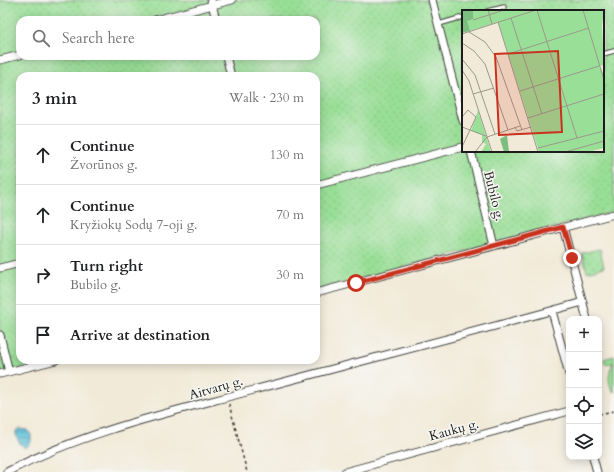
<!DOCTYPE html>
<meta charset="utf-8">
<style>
body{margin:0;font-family:Cardo,serif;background:#f6f6f6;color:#202124}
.controls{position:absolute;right:12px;bottom:12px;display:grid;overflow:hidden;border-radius:8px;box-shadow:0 2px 10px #0003}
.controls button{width:36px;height:36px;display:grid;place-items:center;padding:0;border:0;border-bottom:1px solid #e0e0e0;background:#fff;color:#202124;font:20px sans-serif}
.stop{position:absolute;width:12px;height:12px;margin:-9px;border:3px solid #c8321e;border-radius:50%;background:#fff}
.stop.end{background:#c8321e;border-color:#fff;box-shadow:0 1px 4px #0008}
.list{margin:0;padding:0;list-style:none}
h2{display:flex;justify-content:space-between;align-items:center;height:52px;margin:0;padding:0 16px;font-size:17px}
h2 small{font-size:13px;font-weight:400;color:#757577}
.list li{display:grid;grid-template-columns:26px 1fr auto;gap:12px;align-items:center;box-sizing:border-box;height:60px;padding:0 16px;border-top:1px solid #e0e0e0}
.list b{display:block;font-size:15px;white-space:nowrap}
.list p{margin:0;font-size:13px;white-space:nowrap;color:#757577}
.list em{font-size:13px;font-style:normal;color:#757577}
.icon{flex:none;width:22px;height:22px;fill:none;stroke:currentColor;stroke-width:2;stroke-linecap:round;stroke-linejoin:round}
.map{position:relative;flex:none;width:614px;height:472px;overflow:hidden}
.search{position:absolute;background:#fff;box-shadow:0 2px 10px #0003;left:16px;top:16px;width:304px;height:44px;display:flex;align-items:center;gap:10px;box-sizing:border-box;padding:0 14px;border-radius:12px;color:#757577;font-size:15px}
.panel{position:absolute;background:#fff;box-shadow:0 2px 10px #0003;left:16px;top:72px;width:304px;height:292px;border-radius:12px}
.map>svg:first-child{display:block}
.park{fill:url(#park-dots);stroke:#5b7e5a;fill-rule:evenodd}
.pitch{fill:#9adf97;stroke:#5b7e5a}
.water{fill:url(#water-rules);stroke:#3a6c79}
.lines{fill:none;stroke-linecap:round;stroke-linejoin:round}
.service-casing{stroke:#3c3b38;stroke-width:5.5}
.minor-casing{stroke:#3c3b38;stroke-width:9}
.path{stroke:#3c3b38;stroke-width:1.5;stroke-dasharray:3 3;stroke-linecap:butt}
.service{stroke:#fff;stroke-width:3.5}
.minor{stroke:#fff;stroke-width:7}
.route{stroke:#c8321e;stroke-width:5}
.labels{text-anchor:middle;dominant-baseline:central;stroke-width:3;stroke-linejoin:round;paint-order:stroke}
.street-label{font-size:13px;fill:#1c1c1c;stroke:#f6f6f2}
.inset-road{fill:none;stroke:#9c988d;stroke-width:1}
.view{fill:#c8321e;fill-opacity:0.15;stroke:#c8321e;stroke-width:2}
.inset-edge{fill:none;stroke:#1c1c1c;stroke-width:2}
</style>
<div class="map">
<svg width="614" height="472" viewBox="0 0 614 472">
<defs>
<pattern id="park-dots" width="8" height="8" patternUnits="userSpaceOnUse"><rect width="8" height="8" fill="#9adf97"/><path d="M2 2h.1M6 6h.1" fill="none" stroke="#84bf82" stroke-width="1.8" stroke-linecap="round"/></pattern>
<pattern id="water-rules" width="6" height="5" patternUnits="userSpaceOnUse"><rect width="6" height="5" fill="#58bdd6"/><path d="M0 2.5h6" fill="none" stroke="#4ca2b7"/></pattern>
</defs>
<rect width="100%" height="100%" fill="#f6f6f2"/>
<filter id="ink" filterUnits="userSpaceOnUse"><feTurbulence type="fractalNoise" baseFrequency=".025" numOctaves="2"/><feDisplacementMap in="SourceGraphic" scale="8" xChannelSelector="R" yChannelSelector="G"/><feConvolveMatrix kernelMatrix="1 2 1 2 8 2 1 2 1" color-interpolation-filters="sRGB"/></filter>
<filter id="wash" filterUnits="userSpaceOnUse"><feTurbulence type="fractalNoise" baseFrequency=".012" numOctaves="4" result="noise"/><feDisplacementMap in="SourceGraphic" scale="16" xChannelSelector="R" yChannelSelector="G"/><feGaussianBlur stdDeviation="0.9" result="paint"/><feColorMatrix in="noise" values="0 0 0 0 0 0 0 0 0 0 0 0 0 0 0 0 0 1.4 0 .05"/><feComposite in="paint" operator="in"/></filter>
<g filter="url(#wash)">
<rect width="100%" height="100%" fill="#f2ead8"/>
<!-- park -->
<path class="park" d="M0,0H614V212L316,290V76H20V360H54L0,374ZM463,11H603V151H463ZM20,20H316V56H20Z
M600,249L604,267L587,272L582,253Z"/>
<!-- pitch -->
<path class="pitch" d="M614,356V393C607,383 608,373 613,363L605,364L604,359Z"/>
<!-- water -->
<path class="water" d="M20,429L28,430L31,435V442L26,448C20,446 15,436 16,431Z"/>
</g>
<g filter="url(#ink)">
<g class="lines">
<!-- service casing -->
<g class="service-casing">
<path id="service" d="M487,11L504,7
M439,24L463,17
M603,54L614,51"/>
</g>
<!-- minor casing -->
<g class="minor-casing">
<path id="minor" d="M211,0L216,20
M432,0L463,121
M155,20L232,0
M226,56L231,76
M0,60L20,55
M471,151L494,246
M316,185L463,147
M563,227L587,319
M0,268L20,263
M316,293L614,214
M552,311L569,374
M0,335L9,372
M0,374L56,360
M593,457L597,472
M7,472C82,432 168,413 250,391C361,361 472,333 583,302
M345,472L569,411"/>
</g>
<!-- path -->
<path class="path" d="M229,404L247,472
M599,414L614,411"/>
<!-- service -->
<use href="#service" class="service"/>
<!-- minor -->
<use href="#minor" class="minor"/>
</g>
</g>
<g class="lines" filter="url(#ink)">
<!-- route -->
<path class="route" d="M356,283L563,227L572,258"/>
</g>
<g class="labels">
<!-- street labels -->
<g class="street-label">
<text transform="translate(494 196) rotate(76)">Bubilo g.</text>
<text transform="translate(216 388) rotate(-16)">Aitvarų g.</text>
<text transform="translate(454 430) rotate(-15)">Kaukų g.</text>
</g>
</g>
<!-- overview -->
<g transform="translate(462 10)">
<rect width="142" height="142" fill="#f2ead8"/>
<path d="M16,100L29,142H19L24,134L20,132V125L9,121Z" fill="#9adf97"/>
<path d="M0,0H11L12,5L8,21L0,23ZM45,125L47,142H42L38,129Z" fill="#7bbe80"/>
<path d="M11,0H142L140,16L142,55L138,56L142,65V138L126,142H77L36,12L8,21L5,11L11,9Z" fill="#9adf97"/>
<path class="inset-road" d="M26,0L30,14M75,0L115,128M121,0L142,70M49,8L80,104M11,10L42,0M36,12L76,142M7,22L23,32L34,47L60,120M0,24L74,0M0,33L12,41L23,54L46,120M46,44L127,18M0,49L13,65L33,124M0,60L7,71L30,142M58,81L137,56M11,84L32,78M0,107L6,100L14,107L0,137M66,108L142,84M0,117L24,126M53,117L55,121L69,117M76,138L142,121M13,142L25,127L58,116M103,142L142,131"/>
<path class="view" d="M96,41L100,122L37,125L33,44Z"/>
<rect width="142" height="142" class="inset-edge"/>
</g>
</svg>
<div class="controls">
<button>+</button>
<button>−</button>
<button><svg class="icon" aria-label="locate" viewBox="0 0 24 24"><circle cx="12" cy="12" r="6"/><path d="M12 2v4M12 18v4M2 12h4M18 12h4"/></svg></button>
<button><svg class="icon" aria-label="layers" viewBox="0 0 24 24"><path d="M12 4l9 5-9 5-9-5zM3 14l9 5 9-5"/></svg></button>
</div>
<div class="stop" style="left:356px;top:283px"></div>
<div class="stop end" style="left:572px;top:258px"></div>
<div class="search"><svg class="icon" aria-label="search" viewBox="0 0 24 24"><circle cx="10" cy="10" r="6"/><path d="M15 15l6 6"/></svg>Search here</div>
<section class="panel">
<h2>3 min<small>Walk · 230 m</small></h2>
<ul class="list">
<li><svg class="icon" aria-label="ahead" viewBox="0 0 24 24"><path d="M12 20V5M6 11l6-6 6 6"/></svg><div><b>Continue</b><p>Žvorūnos g.</p></div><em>130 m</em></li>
<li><svg class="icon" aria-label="ahead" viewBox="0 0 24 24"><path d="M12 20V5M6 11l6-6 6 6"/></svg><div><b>Continue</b><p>Kryžiokų Sodų 7-oji g.</p></div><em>70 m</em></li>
<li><svg class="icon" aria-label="right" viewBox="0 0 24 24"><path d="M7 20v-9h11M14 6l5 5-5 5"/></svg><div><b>Turn right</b><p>Bubilo g.</p></div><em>30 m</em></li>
<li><svg class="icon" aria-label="arrive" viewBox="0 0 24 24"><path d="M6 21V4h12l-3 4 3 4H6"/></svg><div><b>Arrive at destination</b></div></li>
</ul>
</section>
</div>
